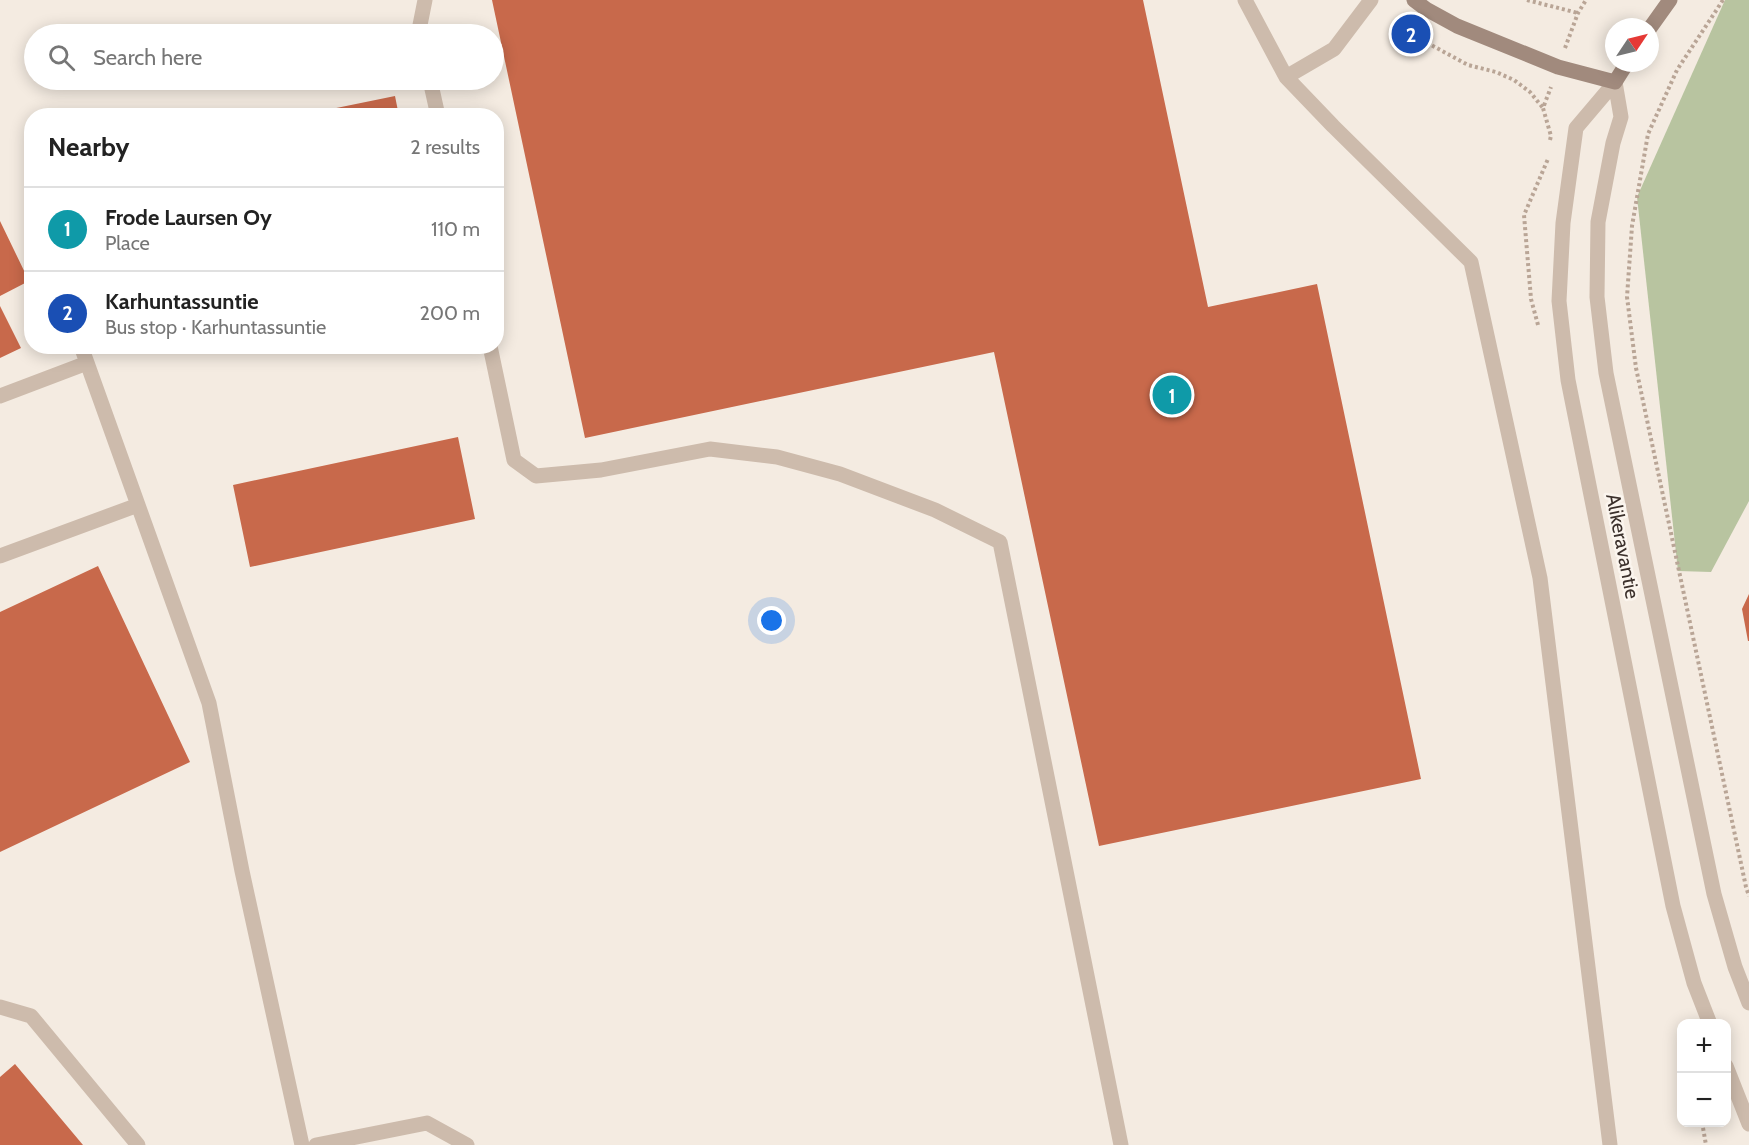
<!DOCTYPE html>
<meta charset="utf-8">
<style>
body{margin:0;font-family:Cabin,sans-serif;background:#f6f6f6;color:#222}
.controls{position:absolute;right:18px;bottom:18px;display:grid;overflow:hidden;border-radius:12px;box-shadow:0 3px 15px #0003}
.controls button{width:54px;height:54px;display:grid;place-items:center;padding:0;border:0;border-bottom:2px solid #e0e0e0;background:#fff;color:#222;font:30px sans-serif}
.compass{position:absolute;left:1605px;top:18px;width:54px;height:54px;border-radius:50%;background:#fff;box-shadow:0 3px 15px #0003;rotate:55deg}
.you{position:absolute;left:772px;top:621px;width:21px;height:21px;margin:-15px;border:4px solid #fff;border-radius:50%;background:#1a73e8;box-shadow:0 0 0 9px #1a73e833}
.badge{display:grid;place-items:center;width:39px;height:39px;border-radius:50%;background:#db2777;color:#fff;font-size:20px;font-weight:700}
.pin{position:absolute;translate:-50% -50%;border:3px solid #fff;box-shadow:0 2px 6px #0006}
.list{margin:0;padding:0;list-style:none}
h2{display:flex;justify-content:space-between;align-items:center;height:78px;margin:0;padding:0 24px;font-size:26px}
h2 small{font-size:20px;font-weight:400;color:#767676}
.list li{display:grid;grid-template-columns:39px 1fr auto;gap:18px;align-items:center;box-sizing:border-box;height:84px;padding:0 24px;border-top:2px solid #e0e0e0}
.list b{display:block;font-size:22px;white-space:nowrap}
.list p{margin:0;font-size:20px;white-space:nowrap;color:#767676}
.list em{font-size:20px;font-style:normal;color:#767676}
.icon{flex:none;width:33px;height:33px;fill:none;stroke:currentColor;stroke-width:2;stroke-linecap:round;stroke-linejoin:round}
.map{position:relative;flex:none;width:1749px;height:1145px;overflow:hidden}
.search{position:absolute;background:#fff;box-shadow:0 3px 15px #0003;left:24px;top:24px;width:480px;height:66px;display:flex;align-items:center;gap:15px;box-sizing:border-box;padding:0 21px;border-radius:33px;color:#767676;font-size:22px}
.panel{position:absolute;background:#fff;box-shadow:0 3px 15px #0003;left:24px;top:108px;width:480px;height:246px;border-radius:24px}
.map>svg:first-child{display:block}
.green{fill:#b8c4a0}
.building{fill:#c8694b}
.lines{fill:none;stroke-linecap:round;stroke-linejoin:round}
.path{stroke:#b9a596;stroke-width:4;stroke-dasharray:3 3;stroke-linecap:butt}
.lane{stroke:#cdbbac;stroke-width:15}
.street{stroke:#cdbbac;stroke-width:15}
.secondary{stroke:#a18a7d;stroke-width:15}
.labels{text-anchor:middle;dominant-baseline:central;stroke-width:5;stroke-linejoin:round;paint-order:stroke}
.street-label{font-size:20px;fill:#3b302b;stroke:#fbf5ee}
</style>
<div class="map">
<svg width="1749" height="1145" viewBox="0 0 1749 1145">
<rect width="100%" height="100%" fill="#f4ebe1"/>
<!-- green -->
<path class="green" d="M1725,0H1749V501L1711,572L1678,571L1637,197Z"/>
<!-- building -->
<path class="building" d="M492,0H1143L1208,307L1317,284L1421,779L1099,846L994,352L585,438Z
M395,96L399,116H307V114Z
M0,221L29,281L0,296Z
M0,306L21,348L0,358Z
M458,437L475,519L250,567L233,485Z
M98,566L190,762L0,852V612Z
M1749,594V641H1748L1742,609Z
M15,1064L83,1145H0V1077Z"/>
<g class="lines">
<!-- path -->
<path class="path" d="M1527,0L1578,13
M1723,0L1677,70L1648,134L1632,226L1627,297L1636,368L1746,887L1749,896
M1411,34L1468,65L1496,72L1514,80L1530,92L1543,108
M1565,48L1578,13L1586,0
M1550,140L1551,136L1543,108L1551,87
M1538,325L1531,299L1524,215L1548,159
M1702,1122L1706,1145"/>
<!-- lane -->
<path class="lane" d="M1245,0L1286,77L1333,126L1471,262L1540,578L1610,1145
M420,34L419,30L425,0
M1286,77L1334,49L1371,0
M430,80L438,116
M81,346L209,703L242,871L302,1145
M490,346L514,460L536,476L601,470L710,449L777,457L840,474L935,510L1000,542L1121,1145
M0,396L87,363
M0,556L138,505
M0,1007L31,1016L138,1145
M316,1145L427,1123L467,1145"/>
<!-- street -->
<path class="street" d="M1615,82L1576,128L1563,223L1559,301L1568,380L1673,906L1694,983L1710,1024
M1615,82L1621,117L1613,143L1598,222L1597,297L1606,373L1714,894L1735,967L1749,1003
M1726,1066L1749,1124"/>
<!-- secondary -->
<path class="secondary" d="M1414,0L1426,9L1457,26L1558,67L1615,82L1627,63
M1650,28L1670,0"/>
</g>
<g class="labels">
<!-- street labels -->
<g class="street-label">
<text transform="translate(1623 546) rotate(79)">Alikeravantie</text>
</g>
</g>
</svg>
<div class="controls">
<button>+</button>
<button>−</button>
</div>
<svg class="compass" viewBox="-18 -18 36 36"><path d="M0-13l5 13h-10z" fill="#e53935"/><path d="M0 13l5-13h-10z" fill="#767676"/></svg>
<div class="you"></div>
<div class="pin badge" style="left:1172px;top:395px;background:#0f9aa8">1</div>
<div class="pin badge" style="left:1411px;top:34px;background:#1a4fb4">2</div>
<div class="search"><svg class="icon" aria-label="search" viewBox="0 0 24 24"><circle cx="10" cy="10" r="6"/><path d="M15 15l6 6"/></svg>Search here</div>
<section class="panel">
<h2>Nearby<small>2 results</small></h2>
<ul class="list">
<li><span class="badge" style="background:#0f9aa8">1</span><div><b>Frode Laursen Oy</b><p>Place</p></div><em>110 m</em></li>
<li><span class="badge" style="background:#1a4fb4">2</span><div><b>Karhuntassuntie</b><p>Bus stop · Karhuntassuntie</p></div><em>200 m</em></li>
</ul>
</section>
</div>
